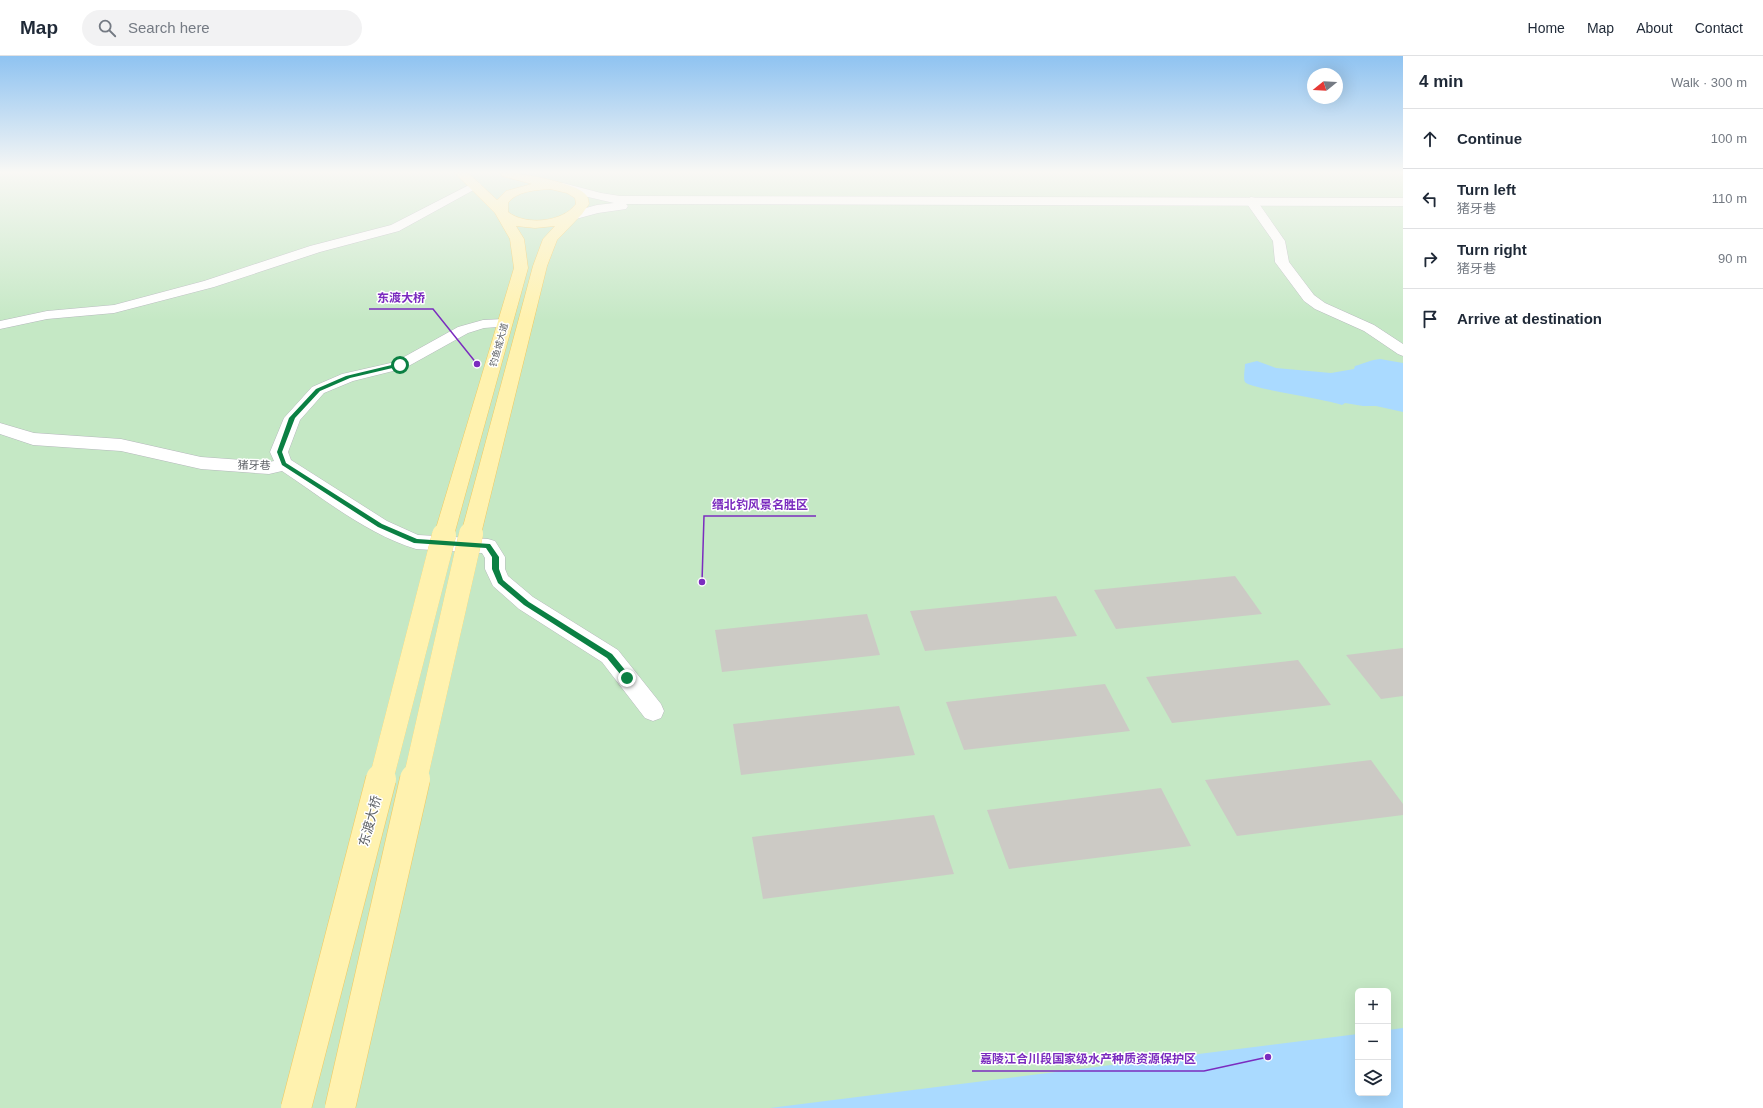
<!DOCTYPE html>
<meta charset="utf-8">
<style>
body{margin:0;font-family:Helvetica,"Noto Sans SC",sans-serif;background:#f2f2f3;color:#1f2937}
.controls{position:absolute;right:12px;bottom:12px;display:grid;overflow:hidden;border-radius:6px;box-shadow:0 4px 16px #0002}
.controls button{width:36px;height:36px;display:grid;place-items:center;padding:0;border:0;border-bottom:1px solid #e0e1e3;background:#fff;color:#1f2937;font:20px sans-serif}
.compass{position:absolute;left:1307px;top:12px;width:36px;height:36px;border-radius:50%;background:#fff;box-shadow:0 4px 16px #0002;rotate:252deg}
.stop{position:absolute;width:12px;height:12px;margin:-9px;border:3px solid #0b8043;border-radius:50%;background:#fff}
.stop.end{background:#0b8043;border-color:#fff;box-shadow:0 1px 4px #0008}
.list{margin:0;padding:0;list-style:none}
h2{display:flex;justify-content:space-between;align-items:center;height:52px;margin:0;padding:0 16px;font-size:17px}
h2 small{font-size:13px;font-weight:400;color:#747a83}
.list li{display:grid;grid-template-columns:26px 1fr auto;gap:12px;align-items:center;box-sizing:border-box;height:60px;padding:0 16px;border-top:1px solid #e0e1e3}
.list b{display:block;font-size:15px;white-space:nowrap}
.list p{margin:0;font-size:13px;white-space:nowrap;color:#747a83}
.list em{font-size:13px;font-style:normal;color:#747a83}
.icon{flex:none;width:22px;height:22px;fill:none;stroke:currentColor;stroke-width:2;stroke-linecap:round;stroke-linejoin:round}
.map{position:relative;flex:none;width:1403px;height:1052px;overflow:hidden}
header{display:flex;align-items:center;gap:24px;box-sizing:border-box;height:56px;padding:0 20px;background:#fff;border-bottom:1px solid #e0e1e3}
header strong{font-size:19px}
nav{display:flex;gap:22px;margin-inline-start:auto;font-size:14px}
.search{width:280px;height:36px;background:#f2f2f3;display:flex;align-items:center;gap:10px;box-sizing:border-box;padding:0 14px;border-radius:22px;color:#747a83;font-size:15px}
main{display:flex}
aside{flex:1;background:#fff}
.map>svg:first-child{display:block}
.green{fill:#c5e8c5;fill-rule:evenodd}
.water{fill:#aadaff}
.building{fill:#cccac5}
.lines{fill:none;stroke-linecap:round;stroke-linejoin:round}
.minor-casing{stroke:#b5b8bc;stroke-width:1}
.secondary-casing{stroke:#b6babf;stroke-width:1}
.primary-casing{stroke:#f2c960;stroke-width:1}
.minor{fill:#fff;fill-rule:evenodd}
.secondary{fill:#fff;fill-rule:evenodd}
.primary{fill:#fff2af;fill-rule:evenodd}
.primary-bridge-far1-casing{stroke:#f2c960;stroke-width:24;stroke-linecap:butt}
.primary-bridge-casing{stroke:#f2c960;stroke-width:31;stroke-linecap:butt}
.primary-bridge-far1{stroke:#fff2af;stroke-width:24}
.primary-bridge{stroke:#fff2af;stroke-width:30}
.route{fill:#0b8043}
.labels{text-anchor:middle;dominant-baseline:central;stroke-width:3;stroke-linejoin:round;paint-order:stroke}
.far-street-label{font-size:9px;fill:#5f6368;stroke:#fff}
.street-label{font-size:11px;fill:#5f6368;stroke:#fff}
.near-street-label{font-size:13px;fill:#5f6368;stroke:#fff}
.leader{fill:none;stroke:#7b2cbf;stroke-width:1.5}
.callout-dot{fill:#7b2cbf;stroke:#fff;stroke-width:1.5}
.callout-label{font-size:12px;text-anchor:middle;font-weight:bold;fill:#7b2cbf;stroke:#fff;stroke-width:3;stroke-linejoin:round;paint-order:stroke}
</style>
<header>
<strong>Map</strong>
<div class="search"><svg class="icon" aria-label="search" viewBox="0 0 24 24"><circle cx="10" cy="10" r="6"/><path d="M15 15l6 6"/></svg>Search here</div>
<nav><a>Home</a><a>Map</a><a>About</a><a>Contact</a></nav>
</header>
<main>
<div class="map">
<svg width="1403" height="1052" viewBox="0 0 1403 1052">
<rect width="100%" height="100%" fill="#f1efe8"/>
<!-- green -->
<path class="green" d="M0,117H1403V1052H0ZM1358,935H1388V1037H1358Z"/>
<!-- water -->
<path class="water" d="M1380,303L1403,307V356L1376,350H1363L1345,347L1342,349C1327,343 1250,333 1245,326C1243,322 1245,313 1245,308L1257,305L1276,312L1331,317L1354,313L1355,310C1365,307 1371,304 1380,303Z
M1403,972V1052H770L1358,978V1037H1388V974Z"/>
<!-- building -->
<path class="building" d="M1235,520L1262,558L1116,573L1094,534Z
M1056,540L1077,580L925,595L910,555Z
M867,558L880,599L722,616L715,574Z
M1403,592V640L1381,643L1346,599Z
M1298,604L1331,649L1172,667L1146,621Z
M1105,628L1130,675L964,694L946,646Z
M899,650L915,699L741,719L733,668Z
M1371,704L1403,748V759L1237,780L1205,724Z
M1161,732L1191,790L1009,813L987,754Z
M934,759L954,818L763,843L752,781Z"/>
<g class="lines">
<!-- minor casing -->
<g class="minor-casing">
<path id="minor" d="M475,126L479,127L481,129L479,131L399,175L320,196L214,231L114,257L47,263L0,273V265L47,255L114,249L204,225L310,190L391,169Z
M1251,141L1255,142L1285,185L1289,206L1314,239L1325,247L1374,269L1403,288V300L1398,298L1364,275L1315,253L1304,245L1275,206L1273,185L1245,145Z
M505,263L510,264L512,267L510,270L484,272L468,277L405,312L353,325L324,337L300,364L288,396L291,404L387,465L418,479L488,483L495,485L505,501V513L508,520L533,541L618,594L661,648L664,655L661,662L653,665L645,662L602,606L519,553L493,530L485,513V502L482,497L416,493C367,478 324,443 282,415L269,418L201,413L121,395L33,389L0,378V367L34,377L121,383L201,401L269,406L274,405L270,396L284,362L312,331L342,318L395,306L458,271L483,264Z"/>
</g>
<!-- secondary casing -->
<g class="secondary-casing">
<path id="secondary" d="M563,127L601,137L620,140L1403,142V150L626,148L628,150L626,153L598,157L572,164L567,163L565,160L567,157L597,149L614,147L558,134L557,131L558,128Z"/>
</g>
<!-- primary casing -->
<g class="primary-casing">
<path id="primary" d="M455,117H468L497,144L506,135L532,128L502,120L500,117C517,116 571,126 584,137C588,140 588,143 589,148L582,158L557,184L547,210L481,478L478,483L471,486L464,483L461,478L533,210L543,183L555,170L535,172L516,170L524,183L528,212L454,479L451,484L444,487L437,484L434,479L514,212L510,183L495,157ZM550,133L567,137L575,142L576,148C563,166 526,170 508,156V147C516,135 537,134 550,133Z"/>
</g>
<!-- minor -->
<use href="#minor" class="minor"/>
<!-- secondary -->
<use href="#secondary" class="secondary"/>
<!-- primary -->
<use href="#primary" class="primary"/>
<!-- primary-bridge-far1 casing -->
<g class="primary-bridge-far1-casing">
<path id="primary-bridge-far1" d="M381,724L444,479
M415,724L471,478"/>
</g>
<!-- primary-bridge casing -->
<g class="primary-bridge-casing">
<path id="primary-bridge" d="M296,1052L381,723
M340,1052L415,723"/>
</g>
<!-- primary-bridge-far1 -->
<use href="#primary-bridge-far1" class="primary-bridge-far1"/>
<!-- primary-bridge -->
<use href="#primary-bridge" class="primary-bridge"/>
</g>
<!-- sky -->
<linearGradient id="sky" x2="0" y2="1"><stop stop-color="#8fc3f1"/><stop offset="0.44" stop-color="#f9f8f5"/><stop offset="1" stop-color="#f9f8f5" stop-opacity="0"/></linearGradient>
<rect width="1403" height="264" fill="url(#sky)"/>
<!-- route -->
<path class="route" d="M400,307L401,310L350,322L320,335L295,362L282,396L286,407L382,468L417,483L490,488L499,501V513L503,524L529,546L612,598L630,620V624H625L607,602L524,549L498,527L492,513V501L486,492L414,487L378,471L282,409L277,396L289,362L316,333L346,320Z"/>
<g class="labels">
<!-- far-street labels -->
<g class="far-street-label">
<text transform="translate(499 289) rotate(-74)">钓鱼城大道</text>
</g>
<!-- street labels -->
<g class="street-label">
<text transform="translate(254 409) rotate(1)">猪牙巷</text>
</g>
<!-- near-street labels -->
<g class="near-street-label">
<text transform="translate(370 765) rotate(-75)">东渡大桥</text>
</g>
</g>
<!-- callouts -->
<path class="leader" d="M477 308L433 253H369M702 526L704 460H816M1268 1001L1204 1015H972"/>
<g class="callout-dot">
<circle cx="477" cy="308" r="4"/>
<circle cx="702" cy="526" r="4"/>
<circle cx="1268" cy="1001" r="4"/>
</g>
<g class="callout-label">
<text x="401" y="246">东渡大桥</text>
<text x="760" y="453">缙北钓风景名胜区</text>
<text x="1088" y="1007">嘉陵江合川段国家级水产种质资源保护区</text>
</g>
</svg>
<div class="controls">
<button>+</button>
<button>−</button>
<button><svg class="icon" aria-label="layers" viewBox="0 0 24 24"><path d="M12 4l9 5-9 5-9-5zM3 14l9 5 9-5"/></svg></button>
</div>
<svg class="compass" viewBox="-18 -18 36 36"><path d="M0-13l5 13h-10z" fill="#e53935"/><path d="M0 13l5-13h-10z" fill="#747a83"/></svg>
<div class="stop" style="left:400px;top:309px"></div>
<div class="stop end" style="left:627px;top:622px"></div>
</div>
<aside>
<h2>4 min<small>Walk · 300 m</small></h2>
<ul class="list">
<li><svg class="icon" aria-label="ahead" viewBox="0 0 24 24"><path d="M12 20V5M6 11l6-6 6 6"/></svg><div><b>Continue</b></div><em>100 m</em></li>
<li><svg class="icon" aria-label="left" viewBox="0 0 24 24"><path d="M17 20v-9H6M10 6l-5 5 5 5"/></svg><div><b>Turn left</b><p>猪牙巷</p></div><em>110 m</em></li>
<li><svg class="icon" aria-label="right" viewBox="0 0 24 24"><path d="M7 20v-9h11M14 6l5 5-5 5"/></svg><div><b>Turn right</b><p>猪牙巷</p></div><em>90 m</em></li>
<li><svg class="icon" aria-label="arrive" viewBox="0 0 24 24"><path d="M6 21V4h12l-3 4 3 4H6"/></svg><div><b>Arrive at destination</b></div></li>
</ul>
</aside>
</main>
